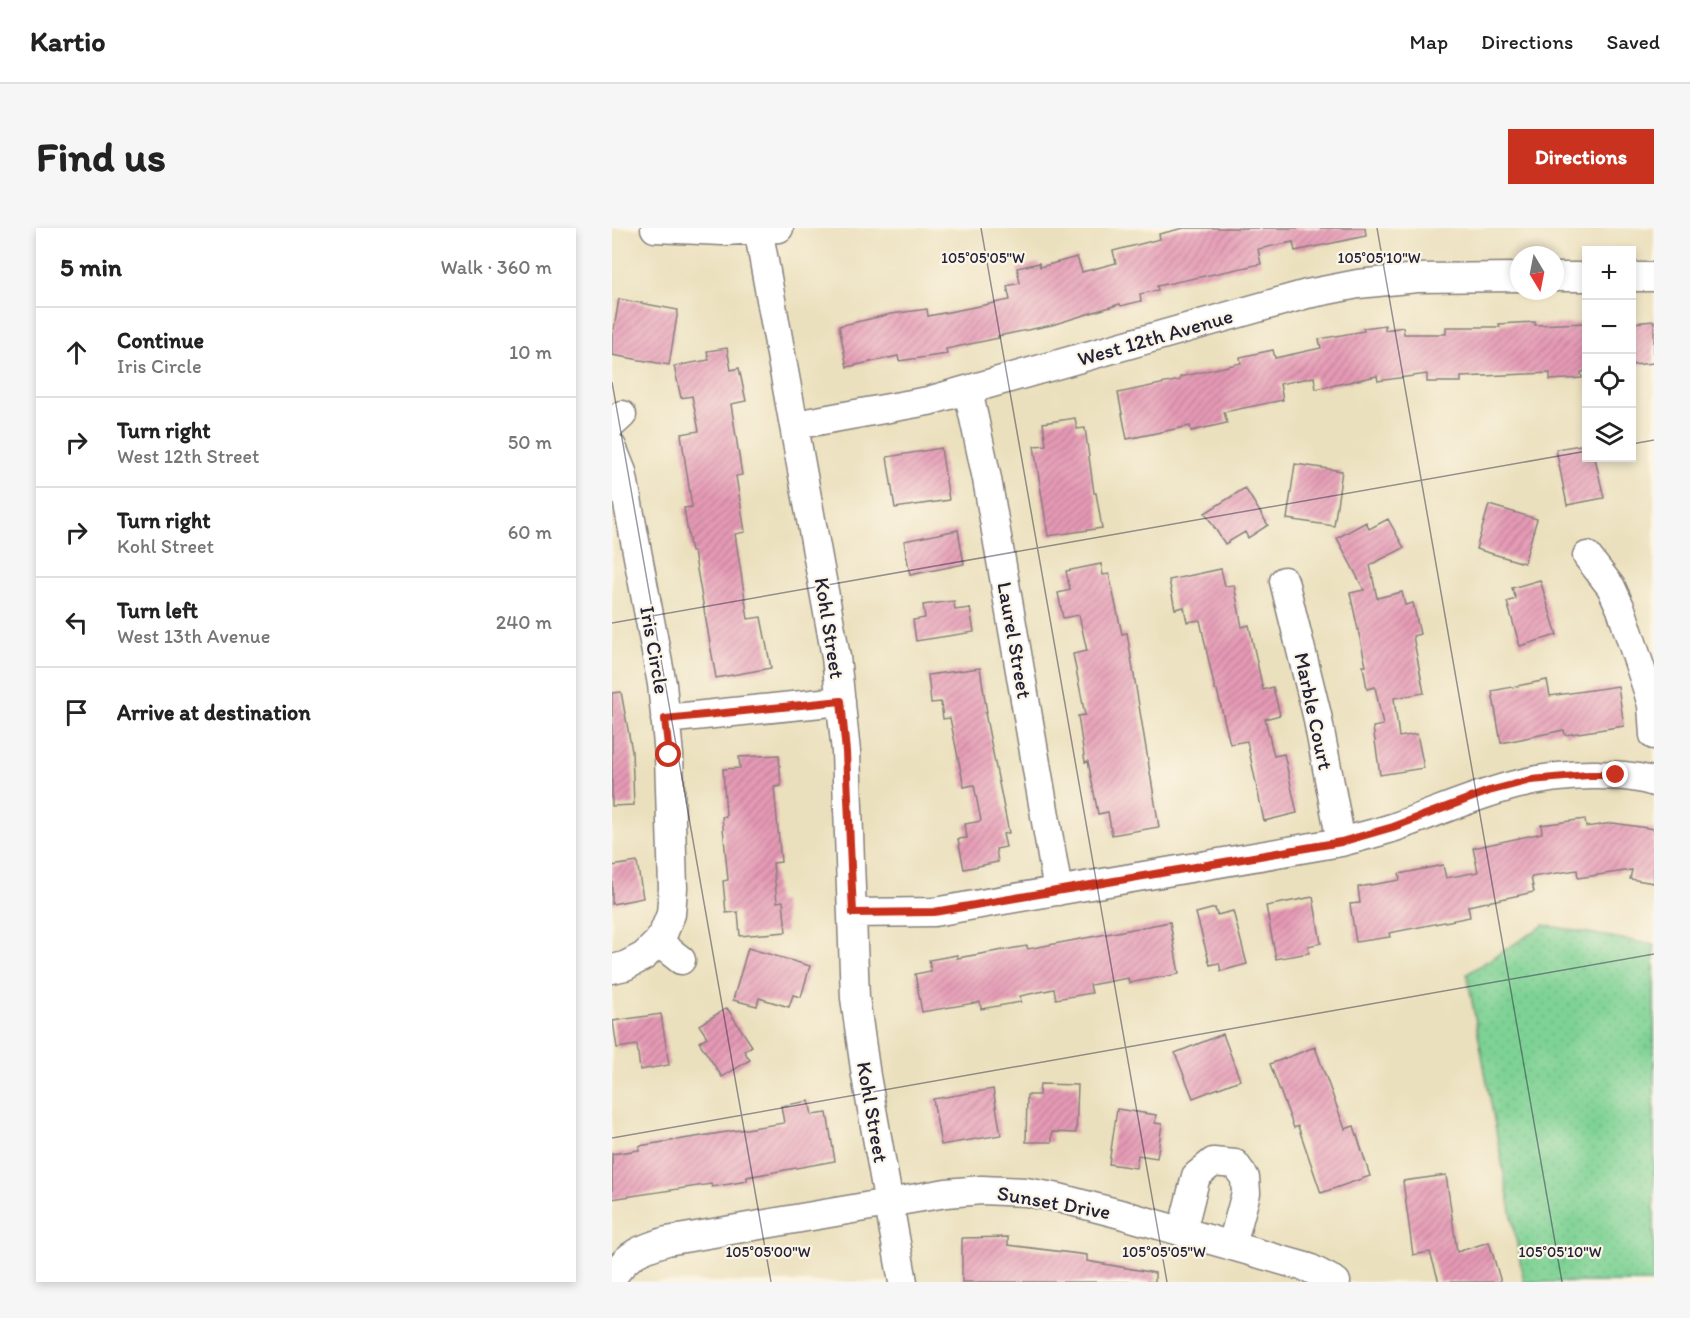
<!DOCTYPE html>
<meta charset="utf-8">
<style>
body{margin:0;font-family:Itim,sans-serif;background:#f6f6f6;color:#222}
.controls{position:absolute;right:18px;top:18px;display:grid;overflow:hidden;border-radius:0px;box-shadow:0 3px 9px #0003}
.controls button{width:54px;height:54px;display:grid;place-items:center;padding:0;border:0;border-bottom:2px solid #e0e0e0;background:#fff;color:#222;font:30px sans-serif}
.compass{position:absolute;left:898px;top:18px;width:54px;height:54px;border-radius:50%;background:#fff;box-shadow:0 3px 9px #0003;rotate:170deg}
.stop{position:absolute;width:18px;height:18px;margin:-14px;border:4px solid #c8321e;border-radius:50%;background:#fff}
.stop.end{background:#c8321e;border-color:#fff;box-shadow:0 2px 6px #0008}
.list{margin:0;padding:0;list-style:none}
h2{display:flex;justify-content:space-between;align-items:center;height:78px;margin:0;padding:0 24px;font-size:26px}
h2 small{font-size:20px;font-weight:400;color:#767676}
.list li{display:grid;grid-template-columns:39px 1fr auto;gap:18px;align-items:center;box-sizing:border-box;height:90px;padding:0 24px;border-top:2px solid #e0e0e0}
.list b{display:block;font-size:22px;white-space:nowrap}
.list p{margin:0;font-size:20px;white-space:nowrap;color:#767676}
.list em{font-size:20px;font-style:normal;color:#767676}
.icon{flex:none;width:33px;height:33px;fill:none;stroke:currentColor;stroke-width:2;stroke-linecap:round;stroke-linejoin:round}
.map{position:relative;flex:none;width:1042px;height:1054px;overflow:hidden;border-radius:0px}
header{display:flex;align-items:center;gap:36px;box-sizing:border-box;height:84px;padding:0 30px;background:#fff;border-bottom:2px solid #e0e0e0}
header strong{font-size:28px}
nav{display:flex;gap:33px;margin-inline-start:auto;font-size:21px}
.intro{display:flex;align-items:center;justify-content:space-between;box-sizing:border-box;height:144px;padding:0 36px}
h1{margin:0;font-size:42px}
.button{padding:15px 27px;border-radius:0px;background:#c8321e;color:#fff;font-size:21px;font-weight:700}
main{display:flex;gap:36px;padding:0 36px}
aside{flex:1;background:#fff;border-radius:0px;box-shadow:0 3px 9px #0003}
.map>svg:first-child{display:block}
.park{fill:url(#park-dots);stroke:#507a68;stroke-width:1.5}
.building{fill:url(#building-hatch)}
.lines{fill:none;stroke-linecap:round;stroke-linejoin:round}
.minor-casing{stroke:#86817c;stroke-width:31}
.minor{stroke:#fff;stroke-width:28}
.route{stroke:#c8321e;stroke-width:8}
.ticks{fill:none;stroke:#22223b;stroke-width:1.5;stroke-opacity:0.45}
.labels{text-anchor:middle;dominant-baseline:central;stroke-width:4.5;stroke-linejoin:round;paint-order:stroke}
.street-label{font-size:21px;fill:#22223b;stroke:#fcf5e5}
.ticks-label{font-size:15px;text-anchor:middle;fill:#22223b;stroke:#fcf5e5;stroke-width:4.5;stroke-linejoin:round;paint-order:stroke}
</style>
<header>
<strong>Kartio</strong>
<nav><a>Map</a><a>Directions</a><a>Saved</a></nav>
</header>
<div class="intro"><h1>Find us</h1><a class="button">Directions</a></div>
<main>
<aside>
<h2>5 min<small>Walk · 360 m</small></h2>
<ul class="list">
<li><svg class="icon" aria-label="ahead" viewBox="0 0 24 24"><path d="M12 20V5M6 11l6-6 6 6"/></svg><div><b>Continue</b><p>Iris Circle</p></div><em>10 m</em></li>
<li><svg class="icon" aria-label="right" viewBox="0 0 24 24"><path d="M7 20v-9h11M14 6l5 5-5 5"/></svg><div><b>Turn right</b><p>West 12th Street</p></div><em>50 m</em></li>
<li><svg class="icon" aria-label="right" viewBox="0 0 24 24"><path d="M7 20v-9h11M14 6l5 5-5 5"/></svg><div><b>Turn right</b><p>Kohl Street</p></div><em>60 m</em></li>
<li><svg class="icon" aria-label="left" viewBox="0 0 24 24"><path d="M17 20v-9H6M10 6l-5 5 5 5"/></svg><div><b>Turn left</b><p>West 13th Avenue</p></div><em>240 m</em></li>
<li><svg class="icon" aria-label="arrive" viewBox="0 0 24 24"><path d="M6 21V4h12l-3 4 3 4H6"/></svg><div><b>Arrive at destination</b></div></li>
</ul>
</aside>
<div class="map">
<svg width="1042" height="1054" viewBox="0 0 1042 1054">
<defs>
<pattern id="park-dots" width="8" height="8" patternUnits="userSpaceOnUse" patternTransform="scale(1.5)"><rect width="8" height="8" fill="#7ed294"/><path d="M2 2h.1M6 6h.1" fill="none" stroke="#6db480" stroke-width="1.8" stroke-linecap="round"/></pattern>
<pattern id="building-hatch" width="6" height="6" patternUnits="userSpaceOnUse" patternTransform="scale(1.5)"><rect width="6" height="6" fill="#e69ab5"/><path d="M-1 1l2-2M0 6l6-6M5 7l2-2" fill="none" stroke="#ba7d94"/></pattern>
</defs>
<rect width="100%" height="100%" fill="#fcf5e5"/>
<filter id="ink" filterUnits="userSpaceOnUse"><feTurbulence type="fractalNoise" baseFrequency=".0167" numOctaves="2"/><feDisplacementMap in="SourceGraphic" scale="12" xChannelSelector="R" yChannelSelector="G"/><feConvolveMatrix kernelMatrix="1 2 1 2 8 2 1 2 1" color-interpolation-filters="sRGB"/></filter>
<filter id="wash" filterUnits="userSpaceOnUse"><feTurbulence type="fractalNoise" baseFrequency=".008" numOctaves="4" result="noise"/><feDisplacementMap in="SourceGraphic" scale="24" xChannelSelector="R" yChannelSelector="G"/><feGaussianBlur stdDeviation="1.35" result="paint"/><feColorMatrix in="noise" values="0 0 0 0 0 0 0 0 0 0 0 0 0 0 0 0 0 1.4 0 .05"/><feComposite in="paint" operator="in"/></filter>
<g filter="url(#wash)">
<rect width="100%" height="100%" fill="#ebe0bd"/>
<!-- park -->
<path class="park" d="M932,697L1042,717V1054H912L855,746Z"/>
<g id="blocks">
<!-- building -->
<path class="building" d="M572,0H753L754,8L683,23L681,14L646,21L649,36L545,58L546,62L528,66L529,73L509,78L508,76L440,97L386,108L387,110L334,121L335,126L287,133L286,128L235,139L227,98L279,86L315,81L316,88L398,72L395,58L408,55L405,40L427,35L428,39L465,29L470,44L504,35L501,23L548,11L547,6Z
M7,71L66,82L57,137L0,127V112Z
M1042,93V135L1020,137V95Z
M923,94V97L975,95V143L969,144L970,150L938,152V145L849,149V154H815V146L766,153L765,148L704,161L702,149L668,156L671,172L612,184L615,195L579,203L578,198L515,211L506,165L568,152V149L629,135L628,129L661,122L663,130L709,120L707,111L752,103L751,100L773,97V102L791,99L792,106H834V99H888L887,96Z
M115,120L119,142L127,140L134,173L119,176L130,247L124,248L133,304L123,306L136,391L149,389L159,440L104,450L82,324H79L72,280L80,279L69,206L87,203L80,168L69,170L62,138L97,132L95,123Z
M463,190L465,201L473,200L482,265H484L490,300L436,308L422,218L434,217L431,195Z
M975,216V230H983L992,270L955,277L944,221Z
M329,220L337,272L283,280L275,229Z
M683,236L730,243L722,298L675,291Z
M633,260L656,297L636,310L633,304L613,316L593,285Z
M877,277L925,291L912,335L864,321Z
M776,291L792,320L758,337L765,370L790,364L793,377L801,375L808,406L801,408L812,465L782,470L787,509L805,506L812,540L768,547L761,499L771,497L763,459L755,461L751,438H754L738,365L752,362L725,310L754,294L757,301Z
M346,302L352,336L298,347L292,313Z
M489,336L491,347L497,346L510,406L515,405L547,599L500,607L496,584L486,586L476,533L473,534L466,488L473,487L461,426L475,423L467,387L451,390L446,365L458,362L454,343Z
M609,341L613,358L622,357L630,399L637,397L651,462L661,459L668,487L653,491L662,528L672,526L685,585L652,593L635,513L618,516L605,462H603L588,392L575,394L572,379L563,381L557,352Z
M928,352L945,407L908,418L895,374L904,371L900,360Z
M342,373L343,382L358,380L362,404L304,413L301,392L313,390L311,377Z
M368,440L375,485H373L397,605L391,606L394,619L384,621L386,634L352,641L346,611L355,610L353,596L369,593L362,557L352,559L338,490L331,491L329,474L319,475L316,447Z
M935,452L938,468L1006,458L1012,498L953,507L952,502L889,515L880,463Z
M9,464L20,523L22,577L0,578V465Z
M167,527L169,558L162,559L169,634L161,635L165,674L171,673L174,704L128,708L126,684L114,685L111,653L116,652L110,589L114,588L111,541L128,540L127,529Z
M973,591L974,599L1001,595L1042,601V655L1018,651L1020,642L966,650L965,642L919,649L922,664L856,678L858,689L777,705L778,709L744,714L738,676L748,675L746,659L788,652L787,646L831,637L834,650L866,644L861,620L930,605L929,597Z
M25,634L31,670L0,676V638Z
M701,669L709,715L696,718L697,725L664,731L654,678Z
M603,680L605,687L621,683L635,736L609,743L607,735L598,737L584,685Z
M558,694L567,746L517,755L516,750L478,757L480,765L444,771L442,761L408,768L409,774L369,781L368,774L310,784L303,746L319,743L317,732L345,727V730L415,718L416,721Z
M136,720L198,738L189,769L181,767L177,779L147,770L145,778L121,772Z
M115,780L140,818L132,823L138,832L110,849L87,814L95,809L87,797Z
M49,786L57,837L28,842L25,817L5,820L1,793Z
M611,806L628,852L581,870L563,825Z
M703,819L733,901L742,898L758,948L709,965L686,898L682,900L658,836Z
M428,856L466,857L464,905L440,904V914H414L415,867H427Z
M381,861L389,907L329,917L321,871Z
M197,873L200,887L215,885L223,933L135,949V953L100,959L99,956L0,971V926L27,922V918L172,895L169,878Z
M505,881L544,887L543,895L550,896L545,930L526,927L524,940L497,936Z
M834,947L845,1024L877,1014L889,1054H827L818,1024L801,1027L791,953Z
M396,1009V1017L475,1027V1033L543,1045V1054H350V1010Z"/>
</g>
</g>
<g filter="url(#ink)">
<use href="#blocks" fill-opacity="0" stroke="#86817c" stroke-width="1.5"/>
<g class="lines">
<!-- minor casing -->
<g class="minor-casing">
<path id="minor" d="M43,0L111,3L167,0
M146,0L224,429L234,524L243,770L254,848L291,1054
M943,49H975
M1020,49H1042
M356,162L375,251L446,663
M0,196L10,187
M183,197L316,173L695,66L746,56L805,50L907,49
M0,219L10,244L50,456L57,527L61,660L59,686L51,706L46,714L32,728L13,738L0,741
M975,328L999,359L1009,381L1035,460L1040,477L1042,507
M672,353L705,487L729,614
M53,491L229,473
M241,685L322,684L729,614C747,609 765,605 783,599C853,574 910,545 987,547C1005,547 1025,548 1042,554
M46,714L69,732
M570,1003L584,948L601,934L623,936L633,950L634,965L620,1017
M1,1048C17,1025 29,1021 55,1013L334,965L370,962L414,964L447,970L512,987L697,1040L724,1054"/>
</g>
<!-- minor -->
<use href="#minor" class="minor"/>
</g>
</g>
<g class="lines" filter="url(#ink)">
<!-- route -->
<path class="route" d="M57,527L53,491L229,473L234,524L241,685L322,684L729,614L781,599L877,563L919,552L976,547H1004"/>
</g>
<!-- ticks -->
<path class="ticks" d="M369,0L555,1054M765,0L950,1054M0,154L159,1054M1020,216L1042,212M0,395L975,223M0,910L1042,726"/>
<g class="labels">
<!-- street labels -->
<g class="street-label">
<text transform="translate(543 109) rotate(-16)">West 12th Avenue</text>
<text transform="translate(218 400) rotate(81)">Kohl Street</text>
<text transform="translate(403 412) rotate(80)">Laurel Street</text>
<text transform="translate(43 422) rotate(80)">Iris Circle</text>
<text transform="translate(702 483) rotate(78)">Marble Court</text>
<text transform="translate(261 884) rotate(80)">Kohl Street</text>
<text transform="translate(442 974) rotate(10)">Sunset Drive</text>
</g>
</g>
<g class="ticks-label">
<text x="371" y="35">105°05'05"W</text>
<text x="767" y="35">105°05'10"W</text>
<text x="156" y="1029">105°05'00"W</text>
<text x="552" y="1029">105°05'05"W</text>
<text x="948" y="1029">105°05'10"W</text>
</g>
</svg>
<div class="controls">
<button>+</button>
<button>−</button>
<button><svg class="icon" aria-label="locate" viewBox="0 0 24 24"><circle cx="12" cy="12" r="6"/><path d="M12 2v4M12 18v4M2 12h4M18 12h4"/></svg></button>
<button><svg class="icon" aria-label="layers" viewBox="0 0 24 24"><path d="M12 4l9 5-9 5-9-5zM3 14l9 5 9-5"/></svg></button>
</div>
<svg class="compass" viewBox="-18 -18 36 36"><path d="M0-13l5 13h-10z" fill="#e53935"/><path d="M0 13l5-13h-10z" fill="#767676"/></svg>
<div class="stop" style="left:57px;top:527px"></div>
<div class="stop end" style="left:1004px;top:547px"></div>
</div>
</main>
